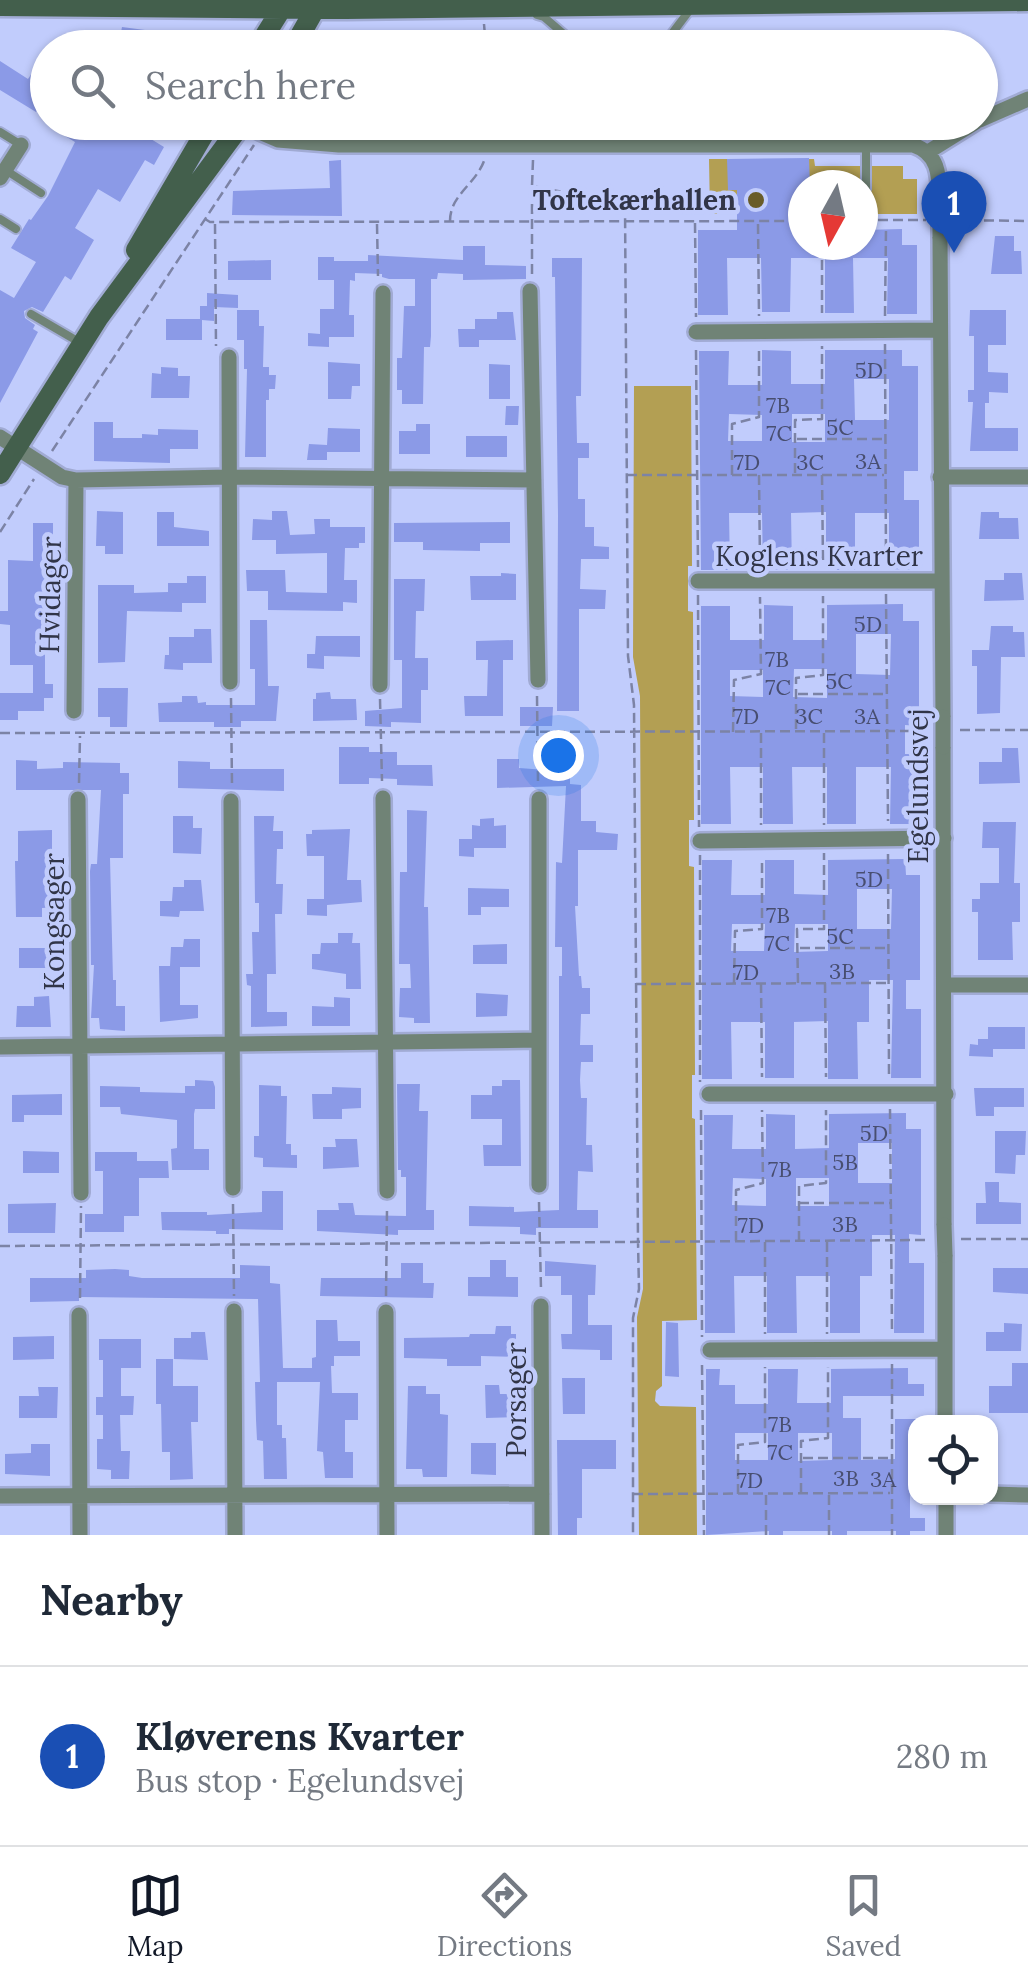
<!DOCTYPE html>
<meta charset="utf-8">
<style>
body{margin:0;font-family:Lora,serif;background:#f2f2f3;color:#1f2937}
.controls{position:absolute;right:30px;bottom:30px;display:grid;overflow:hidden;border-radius:20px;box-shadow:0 2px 8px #0004}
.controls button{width:90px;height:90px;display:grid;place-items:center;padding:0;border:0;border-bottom:2px solid #e0e1e3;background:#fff;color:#1f2937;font:50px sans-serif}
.compass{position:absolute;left:788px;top:170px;width:90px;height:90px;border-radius:50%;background:#fff;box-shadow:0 2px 8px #0004;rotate:188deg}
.you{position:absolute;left:558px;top:755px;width:35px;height:35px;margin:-25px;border:8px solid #fff;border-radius:50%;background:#1a73e8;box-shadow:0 0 0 15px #1a73e833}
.badge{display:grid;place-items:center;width:65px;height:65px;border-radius:50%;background:#111827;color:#fff;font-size:32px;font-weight:700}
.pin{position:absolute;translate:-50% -82px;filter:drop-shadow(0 2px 5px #0008)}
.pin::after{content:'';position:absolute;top:52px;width:35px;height:30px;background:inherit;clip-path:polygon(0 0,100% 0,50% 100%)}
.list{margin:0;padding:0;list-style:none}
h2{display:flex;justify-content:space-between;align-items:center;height:130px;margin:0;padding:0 40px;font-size:42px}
h2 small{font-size:32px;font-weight:400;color:#747a83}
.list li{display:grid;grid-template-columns:65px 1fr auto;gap:30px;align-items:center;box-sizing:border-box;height:180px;padding:0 40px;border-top:2px solid #e0e1e3}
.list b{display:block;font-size:38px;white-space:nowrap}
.list p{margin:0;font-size:32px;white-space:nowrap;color:#747a83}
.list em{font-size:32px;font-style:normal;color:#747a83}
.icon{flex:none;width:55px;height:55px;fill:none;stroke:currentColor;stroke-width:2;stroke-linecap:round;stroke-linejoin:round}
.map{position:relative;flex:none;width:1028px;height:1535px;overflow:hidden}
.search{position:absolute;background:#fff;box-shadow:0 2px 8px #0004;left:30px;right:30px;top:30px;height:110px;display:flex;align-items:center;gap:25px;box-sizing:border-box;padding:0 35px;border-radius:55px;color:#747a83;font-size:38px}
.sheet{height:310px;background:#fff}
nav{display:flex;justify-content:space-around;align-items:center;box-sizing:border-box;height:140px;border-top:2px solid #e0e1e3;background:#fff;font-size:28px;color:#747a83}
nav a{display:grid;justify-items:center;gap:5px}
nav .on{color:#111827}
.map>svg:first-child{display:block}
.green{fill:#b39f53}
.building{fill:#8b9ae7;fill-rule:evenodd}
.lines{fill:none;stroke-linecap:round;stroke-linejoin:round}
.lane-casing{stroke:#a1abd4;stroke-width:12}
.street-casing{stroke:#a1abd4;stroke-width:20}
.secondary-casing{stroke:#a1abd4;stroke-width:25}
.path{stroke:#7c83a5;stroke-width:2.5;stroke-dasharray:10 5;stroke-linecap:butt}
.lane{stroke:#708376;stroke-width:8}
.street{stroke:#708376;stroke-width:15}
.secondary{stroke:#435f4c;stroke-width:20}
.street-bridge-casing{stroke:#a1abd4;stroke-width:20;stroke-linecap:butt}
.street-bridge{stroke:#708376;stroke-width:15}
.poi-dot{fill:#695c29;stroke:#c1ccfc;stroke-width:4}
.labels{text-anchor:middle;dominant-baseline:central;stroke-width:9;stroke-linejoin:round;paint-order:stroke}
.number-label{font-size:22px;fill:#484e70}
.poi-label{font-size:28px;font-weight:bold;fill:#313548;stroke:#c1ccfc;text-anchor:end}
.street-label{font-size:28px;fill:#313548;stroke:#c1ccfc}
</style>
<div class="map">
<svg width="1028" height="1535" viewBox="0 0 1028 1535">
<rect width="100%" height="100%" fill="#c1ccfc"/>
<!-- green -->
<path class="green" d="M709,159H814L815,166H903V179H917V214H863V185H803V214H710Z
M634,386H691L692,566H688V611L693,612L694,820H689V866L694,867L695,1075H692V1118L695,1119L697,1320L662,1321V1386L656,1391L655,1401L660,1406L696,1407L697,1535H639L637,1317L643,1289L640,696L633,657Z"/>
<!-- building -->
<path class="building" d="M122,27L145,30L142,48H118Z
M689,34H715V48H689Z
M0,61L28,79L36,67L48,68V93L36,112L0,90Z
M66,122H123L164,147L154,165L145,160L120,202L98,189L75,228L94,240L71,280L65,276L43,312L32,307L24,311L25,318L35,325L33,329L38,332L0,403V290L14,298L36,262L11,248L29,219L31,220L48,196L75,142L60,133Z
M411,122H431V134H411Z
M809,158L810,185H803V245H863V230L902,229V245H917V314H887L888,258H853L854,313H825V258H791L790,312H762L761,258H727L728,315H698V230H737V190H728L727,159Z
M341,160L342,216L232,215L233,191L330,188L329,161Z
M995,236H1014V251H1021L1022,274H991Z
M463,246H485V265L526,266V279L463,280V274L438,273L437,279H431V336L430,347H424L423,404H402V390H397V358H402L404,306H415V279H389L382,277V274L355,273V281L350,280L349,315H354V337H329V347L308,346V333L320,334V309H334V280H318V257H334V261H368V255L463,260Z
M552,258H582L581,396H576L577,443H589V458H578V499H585V527H594V546L609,547V559H581L580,589L606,590L605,609H579V711H557L558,515L555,277H552Z
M271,260V280H228V261Z
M207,293L238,295V308L214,307V321L202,320V340H166V319H200V306H207Z
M237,310H259V326H264L263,367H269V375H276L275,389H269V400H266V457H245L247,369H244V340H237Z
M970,310H1006V345H988V372L1008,373V393L989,392V403H985V428H1018V451H970L973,402H968V390H974V336H969Z
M497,312H513L516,340H479V347H459L458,329H475V319H497Z
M762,350L791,351V384H825V350H902V366H918V471H904V500H919V570L889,569V513H855V570H826V512L791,513L792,570L763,569L762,513H729L730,570H701L699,351H729L728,385H762ZM854,379H889V420H855ZM729,414L762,415V441H728ZM792,414H825V442H792Z
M328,362L360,364V386H352L351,399H328Z
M489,364L510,365V399H489Z
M161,367L178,368V376H190L189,398H151L152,373L161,374Z
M506,406H519L518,425H505Z
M94,422H113V438H142V434L158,435V429L198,430V449H170V463L94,461Z
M416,424H430V454H399V431H416Z
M328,428L360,429V452H327V460H307L309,444L327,445Z
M466,436H507V457H466Z
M97,511L123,512V554H105V546H96Z
M272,511H287L290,535L315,534L314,519H330V527H365V543H359V548H345L344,580H357V603L343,602V611L268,610V591H247L246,570H285L286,592L327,593V553L276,554V540H252L253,519L272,520Z
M157,512H174V527L209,531V546H157Z
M981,512H999V518H1018L1019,539H979Z
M510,522V543H480V551L423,550V542H394V523Z
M33,523H53V642H45V684H53V698H44V711H18V720H0V693H33V665H10V625L0,624V611H8V560L33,561Z
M501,573L516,574V600H471L470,576H501Z
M1004,573H1022L1024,600L984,601L985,580H1004Z
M187,576H206V603H182V612L127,611L125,662L98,663V585H134V593L168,592V583H187Z
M394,579H425L424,611H416L415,658H428V690H421V723L391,722V727L365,726V711L402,708V660H394Z
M903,604V621H919V726L905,725V754H920V824H890L891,767H856V824H827V767H792L793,824H763V767H730L731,824H701V606H730V640H764V605L793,606V640H827V605ZM856,634H891L890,675L856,674ZM794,669H827V698L793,697ZM730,670H763V697L730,696Z
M250,620H267L268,686H279L276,721H241V727H214V722H159L158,703L182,702V696H197L198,703L206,702V705H255V669H250Z
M991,626H1013V632H1024L1025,657H1001L1000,713L977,714V666H972V650H989Z
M194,629H211L212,663H183V670L164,669L165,655H169V637H194Z
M316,636H360V657L324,656V669L307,668V654H315Z
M513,640V660H503V716H465L464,696H487L488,660H476V641Z
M98,688H128L127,727H110V717H98Z
M330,692L331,699H356L357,720L313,721V699H316V693Z
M520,707H553L552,726H520Z
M546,745H570V784L581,785V821H596V832L618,834L617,850H578V906H575L579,976H581L582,988H590V1014H581L580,1045H593V1062H581L580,1080L581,1098H587L586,1145H592L593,1172L578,1171L577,1210H598V1228H536V1235L520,1234V1227L469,1226V1206L514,1207V1212L559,1210V976H562V947H555L556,862L562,863L566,786L497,788V759H519V768L546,770Z
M339,747H369V752H397V765H432L433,786L397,785V779L369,778V784H339Z
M1002,748H1018L1020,783L979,784V762H1002Z
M16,760L37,761V769L63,768V762L120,763V773H129V794H123V858H110L113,980H116V1006H125V1031L100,1029L99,1018H91L94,965H91L90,871L91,864H97L101,790H16Z
M178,761L210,762V769H284V791L178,788Z
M407,810L427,811L424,907H428L430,1023H414V1018L399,1017L400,988H411L410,964H399L400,872H407Z
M173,816H193V828H202L201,854L173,853Z
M254,816H274L273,831H283V849H277L276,884H283L282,914H275L276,974H267V1012H287V1026L251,1027V986L247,985L246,974H253L252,932H259V903H255Z
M494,818V826L506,825V848H474V857L459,856V839H472V825L480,826V819Z
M983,822H1016L1014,883H1020V922H1012L1013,960H978V912H972V899H980V883H999V848H982Z
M350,829L347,880H361L362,902L327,905V916L307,915V899H324V856H307L306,834H312V830Z
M52,830V851H48L49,889H60V907L42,908V917H16L15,861H18V831Z
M905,859L906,875H920V980H906V1009H921V1078H891L893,980H869V1022H857L858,1079H828V1021L794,1022V1078H765V1022H731L732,1079H702V860H732L731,895H765V860H794V894L828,895V860ZM857,889H892L891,929H857ZM732,924H765L764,951H731ZM795,924H828V951L794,952Z
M184,880H201L204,911H180L179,917L160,916V901H172L173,887H184Z
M468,888L509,889V907H481V915H468Z
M338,933H353L352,943H360L361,989H346V974L312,969V954H320L321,943H338Z
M184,939H200V967H180V1005H198V1018L160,1022L159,966H170L171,947H183Z
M507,944V964H473V945Z
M19,948H56V968H19Z
M476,993L508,995L507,1016L476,1017Z
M49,996L51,1027H16L17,1006H34V997Z
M334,997L350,998V1026H312V1006L334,1007Z
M988,1027H1025V1049H993V1057L969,1056L970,1044L978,1045V1039H988Z
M195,1080L213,1081L215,1087V1109H195L194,1114V1149H209V1170H172L171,1149L177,1148V1120L121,1114L120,1107H100V1086L140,1087V1092L185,1093V1086H195Z
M502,1080H520L521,1166H484L483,1145H502V1119H471V1095H492V1086H502Z
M397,1084H420L419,1111H428L426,1210H434V1230H398V1235L317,1231V1210H339L338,1203H353L355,1215L406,1216V1177H401V1170H398Z
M259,1085L281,1086V1096H287L286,1144H291V1155H297V1168L263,1167V1158L254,1157V1136H259Z
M332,1087L361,1088V1108L342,1109V1119H313L312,1094H332Z
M974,1088H1024V1107H994V1116H976Z
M62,1094V1115H24V1122H12V1095Z
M906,1113V1129H921V1235L909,1234V1263H924V1333H894L895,1235H872V1276H860V1333H830V1276H796L797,1333H767V1276H734L735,1333H705L704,1115H733L732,1149H766V1114L795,1115V1149L829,1148V1114ZM858,1143H892V1183H858ZM733,1178L766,1179V1206L732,1205ZM796,1178H829V1206H796Z
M995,1131H1026L1025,1155H1016L1015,1174L995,1173Z
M335,1139H357L359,1167L323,1169V1147H336Z
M23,1151L59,1152V1173H23Z
M95,1152H137V1161H168L169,1178H139V1216H124V1232H85V1214H103V1171H95Z
M985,1182H999V1202L1021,1203V1224H976V1203H986Z
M262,1191H283V1230L229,1229V1234H216V1231L162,1230L161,1212H207V1215L262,1212Z
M56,1203L55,1233H8V1204Z
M490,1260H506V1277H518V1297L468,1296V1277H490Z
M545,1261L596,1265L595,1295H588V1325H612V1360H600V1350L562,1349L561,1334H572V1295H561V1276H545Z
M401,1263H423V1283H434L433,1298L320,1296L321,1278H401Z
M240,1265L270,1266V1283L280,1284L283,1368H312V1358L316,1357V1320H337L338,1341H360V1356H334V1366H331L332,1393H358V1420H345V1452H353V1478H325L323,1452L317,1451L320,1382H277V1425H282V1438H286L287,1479H264L263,1441L257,1440L256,1420L255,1382H260L258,1299L79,1297V1301L30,1302V1278H86V1270L115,1269L129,1270V1276L142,1278H240Z
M993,1268H1028V1294L993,1292Z
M666,1322L678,1323L679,1377L665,1376Z
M1004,1323L1022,1324L1021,1351H986V1332H1004Z
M496,1326H511V1334H516V1357L481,1356V1366H447V1359L404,1358V1338L469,1337L470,1334H495Z
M191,1332H205L208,1360L174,1359V1338H191Z
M54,1336V1359L13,1360V1337Z
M99,1339H141V1368H121V1396H134L133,1415H120L121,1451H130L129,1479H111V1470L97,1469V1439H103V1415H96V1397H103V1360H99Z
M156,1359H173V1386H198V1422H191L193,1479L170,1480V1452H162L161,1404H156Z
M1012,1363H1028V1413H989V1386H1012Z
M908,1368V1384H924V1396H843V1418H861V1460L895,1459V1419H916V1489H910V1518H925V1531H910V1535H896V1531H847V1535H832V1531H783V1535H769V1531L706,1535V1369H720L719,1385H735V1404H768V1369H798L797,1403H831V1369ZM735,1433H768V1460H735ZM798,1433H832V1460L798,1461Z
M562,1378H585V1414H563Z
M485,1385H499L500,1394H517V1417L486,1418Z
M408,1386H426V1394H440V1414L448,1415L447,1477H423L422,1469H406Z
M38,1387H58L57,1418H19V1396H39Z
M557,1440H616V1469H582V1518H577V1535H558Z
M471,1443H496V1475L471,1474Z
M31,1444H50V1476L5,1474V1454L31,1453Z"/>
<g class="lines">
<!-- lane casing -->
<g class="lane-casing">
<path id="lane" d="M537,15L544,17L573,42V48
M661,48L692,7
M574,122L575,144
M0,132L21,145
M7,171L41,193
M866,189V145
M0,219L16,229
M31,314L79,342"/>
</g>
<!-- street casing -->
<g class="street-casing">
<path id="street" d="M980,120L1028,99
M237,122L278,140L339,145H913C940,154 939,177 940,202
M928,152L976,122
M0,178L21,145
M940,237L943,717
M530,291L538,680
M696,332L939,330
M229,357L230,682
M0,437L62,477L76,480L230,477L534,480
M940,477H1028
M698,581H941
M380,685L383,293
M74,711L76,480
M943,747L944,1225
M383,798L387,1191
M78,799L81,1193
M539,799V1185
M231,801L233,1188
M700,841L944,838
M945,985H1028
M0,1047L539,1040
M709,1094H946
M945,1255V1422
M541,1306L542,1535
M234,1311L235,1535
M386,1312L387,1535
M79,1315L80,1535
M710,1350L944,1349
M990,1494L1028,1495
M0,1496L542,1494
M946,1498V1535"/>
</g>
<!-- secondary casing -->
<g class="secondary-casing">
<path id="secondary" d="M0,6L346,9L1028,1
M257,48L287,0
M293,48L319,2
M136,250L211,122
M0,474L99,317L243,122"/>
</g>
<!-- path -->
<path class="path" d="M484,24L486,48
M533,160L532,186L625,204L628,656L634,705L638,1242L639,1289L633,1318V1535
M532,189V276
M205,219L210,222L803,221
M863,220H926
M954,220L1028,221
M450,221C450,195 475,185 484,161
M695,223L696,317
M215,224L216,346
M377,224L378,276
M758,224L759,316
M822,245V313
M885,316L886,228
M885,344L886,566
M696,350L698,567
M797,439H884
M52,451L254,145
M795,473V420L822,419V346
M627,475H884
M732,475V424L759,417V349
M759,475L760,564
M822,475L823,563
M0,532L34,479
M886,594L888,821
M698,595L699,827
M798,694H885
M537,696L538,783
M231,698L232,785
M380,699L382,781
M796,729V678L823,675V596
M960,730H1028
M733,732L734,680L761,674L760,597
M0,733L927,731
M761,733V825
M824,733V825
M79,783L80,736
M888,854L889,1076
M700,855V1082
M800,948H887
M734,983L735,931L762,929V858
M761,983L762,1077
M798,983L797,929H824V853
M825,983L826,1077
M636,984L887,983
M890,1109L892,1331
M701,1110L702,1337
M539,1202L541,1289
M799,1203H890
M233,1204L234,1296
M961,1239H1028
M736,1241V1190L763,1183L762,1110
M799,1241V1186L826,1183V1110
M765,1242V1334
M827,1242V1334
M0,1246L928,1240
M386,1296L387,1209
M80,1298L81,1206
M892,1364V1535
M702,1365L704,1535
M803,1458H890
M801,1493V1441L828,1438V1367
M633,1494L890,1493
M738,1494V1445L765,1442V1367
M766,1495V1535
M829,1495V1535"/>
<!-- lane -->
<use href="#lane" class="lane"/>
<!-- street -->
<use href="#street" class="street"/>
<!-- secondary -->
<use href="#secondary" class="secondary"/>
<!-- street-bridge casing -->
<g class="street-bridge-casing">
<path id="street-bridge" d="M940,237V202
M943,717V747
M944,1225L945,1255"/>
</g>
<!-- street-bridge -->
<use href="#street-bridge" class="street-bridge"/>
</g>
<!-- markers -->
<circle class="poi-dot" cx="756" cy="200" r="10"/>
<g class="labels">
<!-- number labels -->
<g class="number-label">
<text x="869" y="370">5D</text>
<text x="778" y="405">7B</text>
<text x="840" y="427">5C</text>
<text x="779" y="433">7C</text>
<text x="868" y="461">3A</text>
<text x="747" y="462">7D</text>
<text x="810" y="462">3C</text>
<text x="868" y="624">5D</text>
<text x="777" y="659">7B</text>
<text x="839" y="681">5C</text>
<text x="778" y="687">7C</text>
<text x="746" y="716">7D</text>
<text x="809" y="716">3C</text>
<text x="867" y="716">3A</text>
<text x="869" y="879">5D</text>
<text x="778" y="915">7B</text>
<text x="840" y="936">5C</text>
<text x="777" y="943">7C</text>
<text x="842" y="971">3B</text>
<text x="746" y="972">7D</text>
<text x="874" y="1133">5D</text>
<text x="845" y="1162">5B</text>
<text x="780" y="1169">7B</text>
<text x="845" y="1224">3B</text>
<text x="751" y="1225">7D</text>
<text x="780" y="1424">7B</text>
<text x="780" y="1452">7C</text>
<text x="846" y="1478">3B</text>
<text x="883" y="1479">3A</text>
<text x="750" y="1480">7D</text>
</g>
<!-- poi labels -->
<g class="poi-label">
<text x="736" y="200">Toftekærhallen</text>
</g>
<!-- street labels -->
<g class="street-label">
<text x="819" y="556">Koglens Kvarter</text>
<text transform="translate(50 595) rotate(-89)">Hvidager</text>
<text transform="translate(918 786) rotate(-90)">Egelundsvej</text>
<text transform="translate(54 922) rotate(-90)">Kongsager</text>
<text transform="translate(516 1400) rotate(-90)">Porsager</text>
</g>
</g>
</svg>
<div class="controls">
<button><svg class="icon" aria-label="locate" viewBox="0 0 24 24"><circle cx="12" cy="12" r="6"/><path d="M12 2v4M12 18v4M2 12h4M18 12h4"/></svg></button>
</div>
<svg class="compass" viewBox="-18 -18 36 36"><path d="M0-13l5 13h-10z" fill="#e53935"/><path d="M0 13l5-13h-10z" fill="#747a83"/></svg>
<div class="you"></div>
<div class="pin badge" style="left:954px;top:253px;background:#1a4fb4">1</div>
<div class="search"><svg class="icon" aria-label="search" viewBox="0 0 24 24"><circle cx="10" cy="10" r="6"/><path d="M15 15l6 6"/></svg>Search here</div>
</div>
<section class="sheet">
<h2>Nearby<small></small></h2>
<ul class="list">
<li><span class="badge" style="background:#1a4fb4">1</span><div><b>Kløverens Kvarter</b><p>Bus stop · Egelundsvej</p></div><em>280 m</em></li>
</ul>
</section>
<nav>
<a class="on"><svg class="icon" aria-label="map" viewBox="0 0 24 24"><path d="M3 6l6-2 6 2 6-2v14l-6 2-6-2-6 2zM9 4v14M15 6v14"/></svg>Map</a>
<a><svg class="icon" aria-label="directions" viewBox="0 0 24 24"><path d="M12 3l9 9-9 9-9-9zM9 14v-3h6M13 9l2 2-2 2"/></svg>Directions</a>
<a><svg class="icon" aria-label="saved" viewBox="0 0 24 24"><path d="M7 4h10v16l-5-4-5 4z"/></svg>Saved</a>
</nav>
